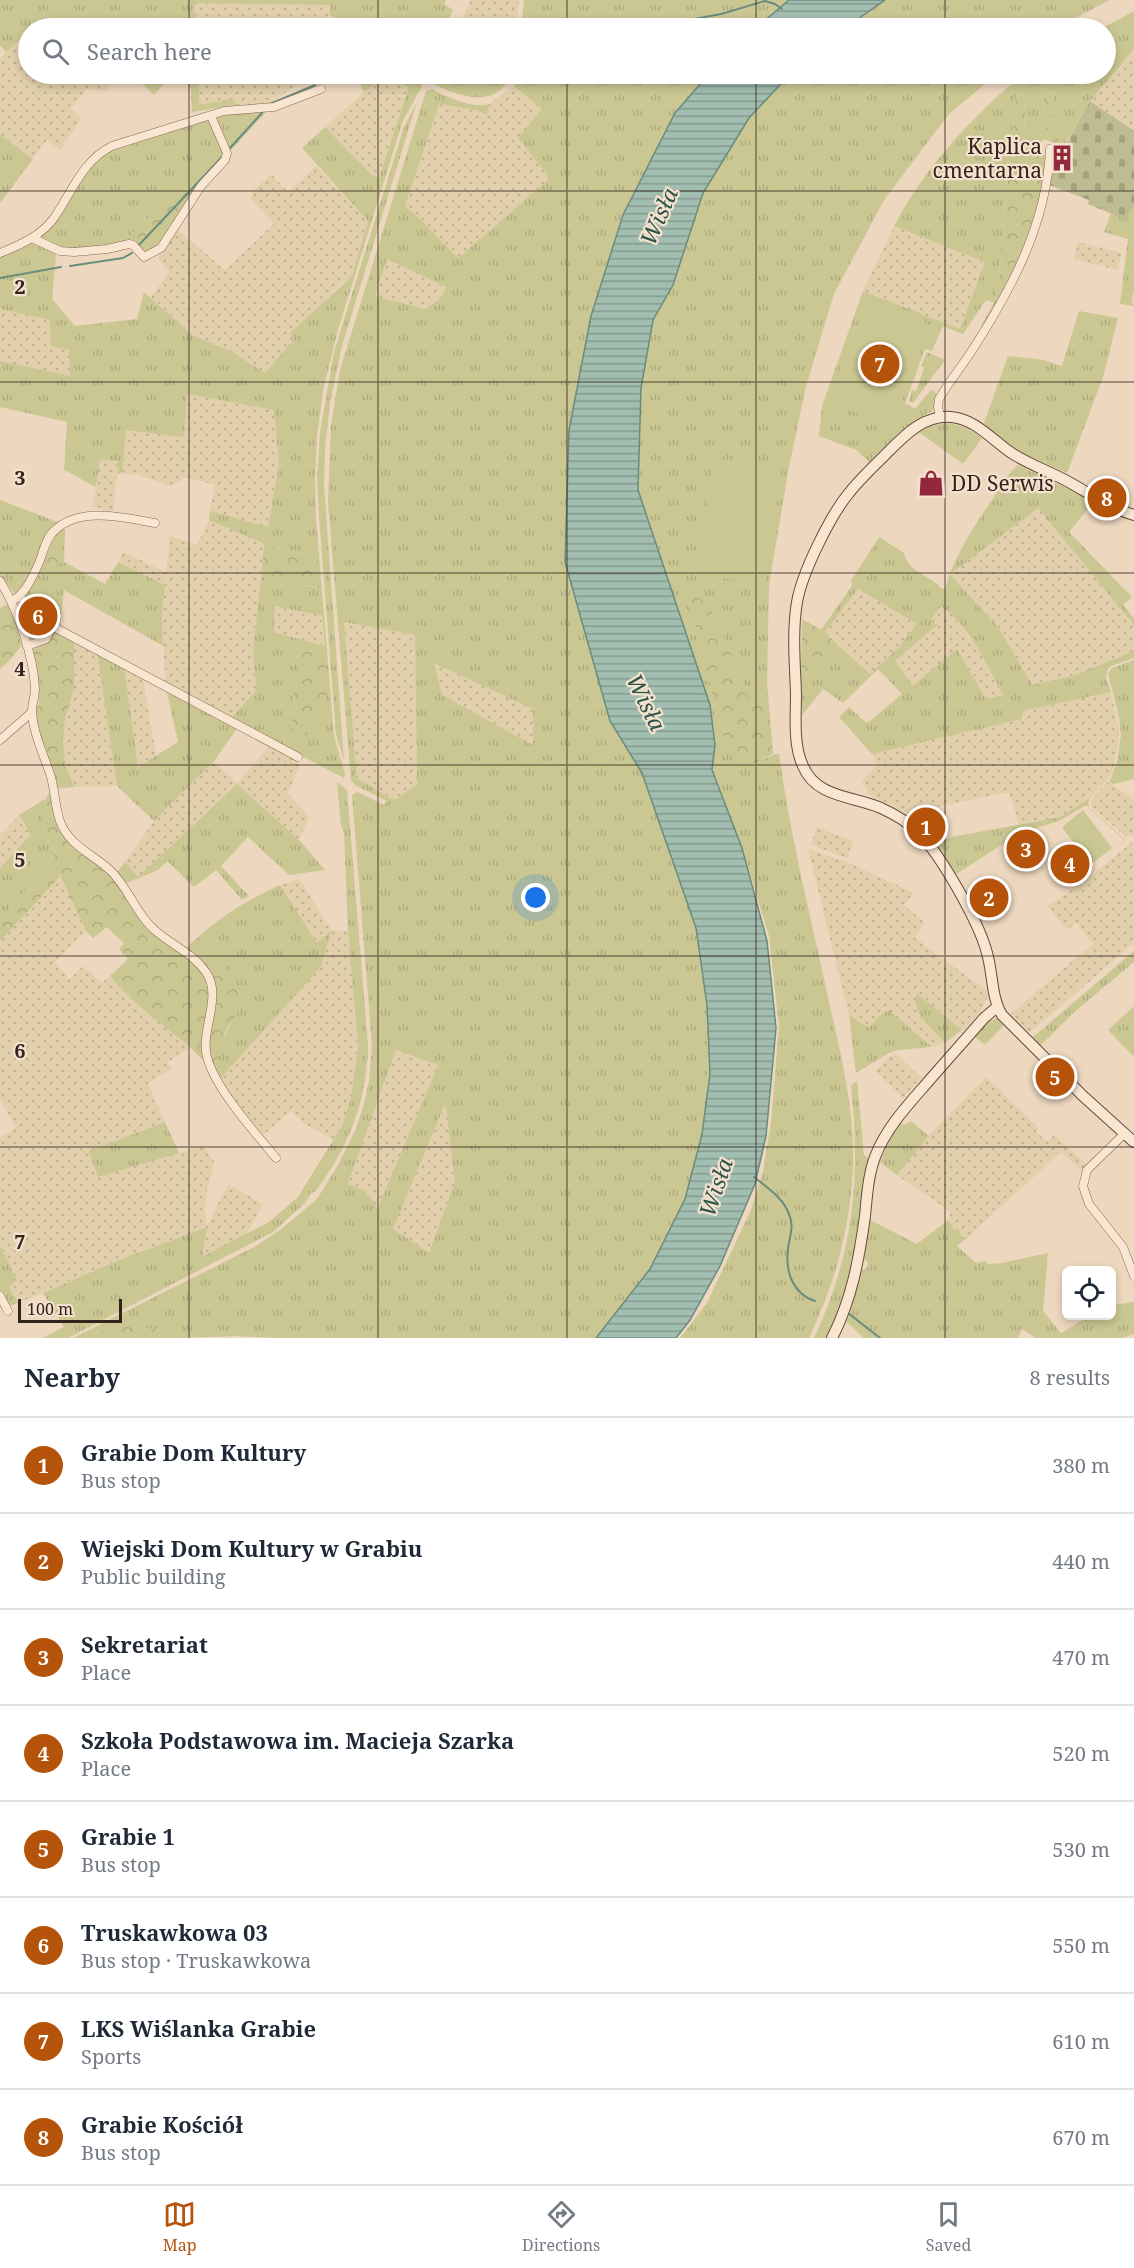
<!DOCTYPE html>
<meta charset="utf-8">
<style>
body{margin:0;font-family:"Noto Serif",serif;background:#f2f2f3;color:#1f2937}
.controls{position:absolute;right:18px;bottom:18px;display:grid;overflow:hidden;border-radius:9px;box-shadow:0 3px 9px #0003}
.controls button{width:54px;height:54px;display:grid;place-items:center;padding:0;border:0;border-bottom:2px solid #e0e1e3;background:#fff;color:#1f2937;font:30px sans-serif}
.scale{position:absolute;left:18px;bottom:15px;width:104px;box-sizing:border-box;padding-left:6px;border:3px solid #34231c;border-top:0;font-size:16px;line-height:21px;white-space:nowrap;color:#34231c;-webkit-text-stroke:4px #f4e2ce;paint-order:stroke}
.you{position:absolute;left:536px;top:898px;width:21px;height:21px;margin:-15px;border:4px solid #fff;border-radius:50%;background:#1a73e8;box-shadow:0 0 0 9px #1a73e833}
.badge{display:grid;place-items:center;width:39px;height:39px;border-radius:50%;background:#b45309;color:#fff;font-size:20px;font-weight:700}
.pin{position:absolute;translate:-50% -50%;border:3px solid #fff;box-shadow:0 2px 6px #0006}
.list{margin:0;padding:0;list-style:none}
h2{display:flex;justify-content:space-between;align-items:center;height:78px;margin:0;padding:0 24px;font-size:26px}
h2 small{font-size:20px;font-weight:400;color:#747a83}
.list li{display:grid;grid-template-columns:39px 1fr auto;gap:18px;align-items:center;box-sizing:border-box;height:96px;padding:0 24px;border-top:2px solid #e0e1e3}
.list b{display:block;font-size:22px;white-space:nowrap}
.list p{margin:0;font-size:20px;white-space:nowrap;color:#747a83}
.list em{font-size:20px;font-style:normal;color:#747a83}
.icon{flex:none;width:33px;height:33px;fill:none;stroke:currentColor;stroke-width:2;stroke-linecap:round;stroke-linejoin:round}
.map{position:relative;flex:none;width:1134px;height:1338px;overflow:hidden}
.search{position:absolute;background:#fff;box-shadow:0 3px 9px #0003;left:18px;right:18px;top:18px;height:66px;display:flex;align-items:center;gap:15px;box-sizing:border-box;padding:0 21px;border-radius:33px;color:#747a83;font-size:22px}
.sheet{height:846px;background:#fff}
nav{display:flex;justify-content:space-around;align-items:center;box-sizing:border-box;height:84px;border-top:2px solid #e0e1e3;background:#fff;font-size:16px;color:#747a83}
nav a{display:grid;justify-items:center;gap:3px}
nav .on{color:#b45309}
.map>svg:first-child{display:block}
.farmland{fill:url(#farmland-dots)}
.grass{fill:url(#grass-tufts);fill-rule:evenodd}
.forest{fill:url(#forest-crowns)}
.cemetery{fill:url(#cemetery-stones)}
.park{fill:#cac793}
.water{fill:url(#water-rules);stroke:#698c7d;stroke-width:1.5}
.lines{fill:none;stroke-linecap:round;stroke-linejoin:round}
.stream{stroke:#698c7d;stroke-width:2}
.street-casing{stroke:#856757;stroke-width:9}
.secondary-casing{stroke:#66493b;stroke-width:12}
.street{stroke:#f8e6d1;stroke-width:8}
.secondary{stroke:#f8e6d1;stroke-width:10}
.grid{fill:none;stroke:#34231c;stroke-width:1.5;stroke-opacity:0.55}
.labels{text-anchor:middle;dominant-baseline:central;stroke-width:4.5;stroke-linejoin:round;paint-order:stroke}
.poi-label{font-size:21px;fill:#34231c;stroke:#f4e2ce;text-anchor:end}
.water-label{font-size:22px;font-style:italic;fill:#2b544a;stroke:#f4e2ce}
.grid-label{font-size:20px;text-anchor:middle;font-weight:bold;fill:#34231c;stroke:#f4e2ce;stroke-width:4.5;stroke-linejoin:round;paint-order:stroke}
</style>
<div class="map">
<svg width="1134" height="1338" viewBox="0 0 1134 1338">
<defs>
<pattern id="farmland-dots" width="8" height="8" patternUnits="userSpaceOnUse" patternTransform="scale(1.5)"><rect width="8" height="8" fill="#e2d0ac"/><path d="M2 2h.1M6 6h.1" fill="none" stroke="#c2b293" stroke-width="1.8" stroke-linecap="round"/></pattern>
<pattern id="grass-tufts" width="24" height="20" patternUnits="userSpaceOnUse" patternTransform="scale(1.5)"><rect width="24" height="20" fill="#cac793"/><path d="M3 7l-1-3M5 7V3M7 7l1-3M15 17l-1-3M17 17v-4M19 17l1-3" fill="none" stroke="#aeab7e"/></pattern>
<pattern id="forest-crowns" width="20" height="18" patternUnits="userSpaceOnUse" patternTransform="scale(1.5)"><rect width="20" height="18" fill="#cac793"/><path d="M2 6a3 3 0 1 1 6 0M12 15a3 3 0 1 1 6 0" fill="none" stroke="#aeab7e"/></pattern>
<pattern id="cemetery-stones" width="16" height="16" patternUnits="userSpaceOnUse" patternTransform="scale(1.5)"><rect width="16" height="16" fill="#bfbc92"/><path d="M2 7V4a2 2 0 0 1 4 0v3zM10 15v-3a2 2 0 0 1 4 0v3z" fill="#a5a17d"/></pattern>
<pattern id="water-rules" width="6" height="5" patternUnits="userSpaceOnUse" patternTransform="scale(1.5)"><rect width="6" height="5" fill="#a2beb1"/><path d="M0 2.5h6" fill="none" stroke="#859a8f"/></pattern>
</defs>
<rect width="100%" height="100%" fill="#edd7be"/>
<!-- farmland -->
<path class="farmland" d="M470,0H519L516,28H459Z
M194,3L332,5L323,28H196Z
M22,38L28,40V74H114L107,91L87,89L71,108L81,119L60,150L47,140L33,159L0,134V58Z
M1134,49V131L1090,101Z
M199,74H309V77L269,104L236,105L231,99L199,106Z
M386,76L410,87L379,178L372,175L325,127L364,92Z
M514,86L542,109L550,178L458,258L420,219L405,206L431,124L439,104L476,110L487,115L489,104Z
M316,166L368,221L352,276L333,291L265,373L231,351L194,336L151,297L169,272L158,258L178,230L225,270L274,224L251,199L253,191L271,174L288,192Z
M894,226L985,262L960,330L863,291Z
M1078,242L1122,253L1117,270L1074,259Z
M387,258L447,288L440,299L425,309L375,296Z
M0,309L50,320L70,350V377L0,361Z
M187,394L274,410L279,464L268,528L210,511L215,485L182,477V480L171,486L139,475L122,473L125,430Z
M100,458L118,461L113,511L93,507Z
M1038,508L1134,625V651L1073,676L1032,686L998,627L949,573Z
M209,520L263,543L264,546L253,650L256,683L255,692L230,719L165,681L162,614L165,585L118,562L123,552L166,572L170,536L197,545Z
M858,589L917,624L896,650L870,674L825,632Z
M941,605L953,616L982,654L1003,695L986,699L957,650L913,687L895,661L936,625L931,621Z
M275,606L321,616L325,646L274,632Z
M344,622L415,635L417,786L397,799H392L357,778Z
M74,640L97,652L117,786L74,787L65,764L63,739L65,719L74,689Z
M434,662L534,709L533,745L442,695Z
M124,666L142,674L156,755L138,767Z
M1111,692L1119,729L1118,745L1114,767L1108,780L1090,798L1060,817L1019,824L1009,792L937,807L913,816L867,794L868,790L861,781L877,765L872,754L1023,719V711Z
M271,744L295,758L300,765L288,793L309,817L299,840L237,784L138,877L125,862L154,821L214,761L237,783Z
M1108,782L1134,799V837L1130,834L1126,837L1091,806V800Z
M19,815L31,834L0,868V832L2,834Z
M816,827L853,841L847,858L811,845Z
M1132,842L1134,844V943L1028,1034L1010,1014L1093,944L1076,923L1067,930L1047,906L1081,884Z
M808,849L847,862L914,893L904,905L925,923L915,938L988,992L987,998L980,1012L965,1029L962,1030L917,994L920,1016L945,1043L932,1047L888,1011L877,1018L869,1028L849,1015Z
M62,876L86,931L55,962L70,979L83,966L102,983L110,976L147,1013L191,1047L168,1062L172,1069L148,1083L165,1122L90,1151L98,1177L204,1145L214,1162L207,1191L205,1210L207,1226L228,1184L263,1204L247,1234L202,1258L207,1227L114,1262L18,1303L9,1287L17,1279L0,1245V1137L16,1128L0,1099V941Z
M299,879L332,931H348L358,1046L351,1098L342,1126L333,1140L306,1125L291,1111L261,1137L220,1079L321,967L330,932L317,943L280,885Z
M396,1050L438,1065L378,1209L365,1191L348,1185Z
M896,1054L921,1077L904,1098L875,1071L890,1056Z
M986,1077L1039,1128L1036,1132L1047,1142L1055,1135L1087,1165L1082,1171L1061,1152L968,1237L962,1238L958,1228L954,1230L948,1220L951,1212L897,1175L934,1130Z
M446,1105L455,1182L429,1254L393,1229L444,1106Z"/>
<!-- grass -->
<path class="grass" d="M0,0H446L444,4L453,10L445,28H360L329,15L331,5L194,3L196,28H52L46,26L42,28H28V40L22,38L6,52L0,45Z
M524,0H789L756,28H521Z
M885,0H1110L1056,28H845Z
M1134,11V49L1090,101L1064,146L1058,144L1059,136L1052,111L1053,74H1106V28H1103Z
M132,74H173L154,95Z
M177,74H199V105L232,99L236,105L192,112L191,88Z
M365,74H396L421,84L422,87L403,120L337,333L323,391L317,436L315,479L316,518L334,736L345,774L344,778L230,719L255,692L256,683L253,650L261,576L318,588L317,556L264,546L263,543L209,520L210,511L268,527L279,464L274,410L187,394L184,437L126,430L122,473L117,474L118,461L100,459L96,487L64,470L67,422L0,407V361L70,376L69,350L51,346L50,320L0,309V256L33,243L56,254L52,299L75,326L137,319L144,292L194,336L231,351L265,373L293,340L290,333L352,276L368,221L302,148L325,127L372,175L379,178L409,87L386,76L364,92L357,77ZM275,606L322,616L325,646L291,728L299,639L274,632Z
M432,74H512C496,110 459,97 432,83Z
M519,74H709L675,113L591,316L569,430L565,562L610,721L642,773L696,928L707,1005L710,1074L702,1134L685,1199L650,1269L596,1338H278L237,1336L181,1338L121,1321L88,1338H73L256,1246L280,1230L317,1199L338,1165L355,1131L364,1104L369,1081L372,1046L352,795L357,792L384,805L387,801L355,785L351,780L328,503L331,426L340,370L426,91L432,89C444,96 477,110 489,104L487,115L476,110L439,104L405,206L420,219L458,258L550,178L518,138L542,109L514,86ZM387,259L446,287L440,299L425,309L375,296ZM344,622L415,635L417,785L397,799H392L357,778ZM434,663L533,709V745L442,695ZM396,1050L438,1065L378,1208L365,1191L348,1184ZM444,1106H446L455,1182L429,1253L393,1229Z
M790,74H997L948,115L884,200L834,294L806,386L789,467L769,585L767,682L746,688L704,594L754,763L779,753C790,837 812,922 830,1006C842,1059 855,1113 853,1168C850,1229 835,1283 809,1338H680L707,1303L751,1210L763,1172L771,1122L779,1026L769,936L742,848L712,770L715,745L638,490L641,388L653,320L673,285L680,259L682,262L681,258L703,193L749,118Z
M1023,74H1044L1046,77C1043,100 1041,120 1051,142L1044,139L1039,144L1040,152L1046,156L1023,157L1026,92L1016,95L998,285L994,303L986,300L963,334L943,326L932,351L925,349L905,403L915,409L931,390L934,391L938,397L932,411C906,424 889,442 869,462L856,450L819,436L822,406L863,291L960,329L985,262L894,226C926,166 971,118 1023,74Z
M417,102L342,346L330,403L325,449L324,485L344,761L336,734L319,516L317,480L320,433L334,352L404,127Z
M267,111L232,149L229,150L215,120L220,115Z
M208,120L223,149L194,172L125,241L109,247L60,249L38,239L51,224L83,174L103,154Z
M0,134L33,159L0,203Z
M1134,206V290L1132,301L1134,306L1120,304L1128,239L1104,232L1111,213L1126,220Z
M1079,311L1118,318L1103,377L1067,473L1010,448L984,423L1008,356L1044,360L1062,366Z
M927,352L945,360L913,403L909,401L912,390L916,391L924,368L921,366Z
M945,423C960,424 969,429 982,438L963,464L919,432L930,426Z
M1018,465L1079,494L1092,504L1069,532L1132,597L1123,605L1134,618V625L1038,508L950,574L998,627L1032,685L1073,676L1134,651V658L1111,666L1107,670L1106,678L1111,692L1023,711L1022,719L872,754L839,717L849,707L865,722H869L902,694L878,669L843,703L823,689L802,715L801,670L813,678L839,646L870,674L896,650L917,624L858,589L825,632L820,631L852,586L851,581L879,537L904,553C906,568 927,577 938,584L940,588L945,589C957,546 986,510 1010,473ZM941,606C970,627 987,664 1003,695L986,699L957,649L913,686L895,661L937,625L931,620Z
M0,500L60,523L22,590L15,594L0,576Z
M64,562L105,584L118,562L165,585L162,614L163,646L64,590L60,626C54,624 30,604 24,598L40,568Z
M21,605L45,622L47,631L44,636L34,641L28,637L24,624L29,623L28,620L22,619L18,608Z
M97,652L124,666L138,767L178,742L166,688L238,727L214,761L154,821L117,786Z
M1134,660V779L1115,784L1109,783L1117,762L1121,735L1119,718L1108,673L1112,668Z
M337,782L347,790L368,1045C367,1101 349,1147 315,1192L311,1193L305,1203L273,1232L68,1338H43L64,1327L43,1293L114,1262L207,1227L202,1257L269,1222L298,1197L342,1126L351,1098L358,1046L348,931L344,833L341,825Z
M237,784L299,840L325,870L289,875L248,837L221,866L249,896L242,900L216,870L194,887L167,861L158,870L127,883L117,872L125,862L138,877Z
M1090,798L1088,803L1089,807L1124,839L1120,847L1123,839L1086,805L1059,821L1020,833L955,875L937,843L952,837L1060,817Z
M45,799C43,822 41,834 56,853L33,884L12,905L0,922V868L31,834L19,815Z
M280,885L317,943L331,931L321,967L220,1079L213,1064L240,1002L237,986L198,937C223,915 249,899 280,885Z
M1134,951V962L1073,1013L1040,1046L1032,1038Z
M916,993L962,1030L945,1043L920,1016L915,1002L917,999Z
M1134,1006V1057L1108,1030Z
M888,1010L932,1047L898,1050L889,1053L856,1073L849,1015L869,1028L877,1018Z
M998,1018L1004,1025L985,1045L974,1036L988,1021Z
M857,1081L864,1155L868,1158C857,1219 856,1283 825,1338H814C854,1253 861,1178 851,1085Z
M911,1121L929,1136L897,1175L880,1162L894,1130L900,1122L904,1125Z
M165,1122L179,1153L98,1177L89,1151Z
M870,1220L917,1244L948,1220L954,1230L958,1228L962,1237H968L957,1246L976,1263L985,1261L988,1264L1002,1263L1048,1253L1043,1311L1061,1333L1089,1316H1112V1305L1134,1302V1334L1121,1338H1036L1022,1329L1018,1338H864L846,1321L850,1314L861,1270L867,1268L868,1262L863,1258Z
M0,1245L17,1280L9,1287L18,1303L9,1306L0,1295Z"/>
<!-- forest -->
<path class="forest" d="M1053,74L1052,111L1059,136L1058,144L1051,142C1041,120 1043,100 1046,77Z
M1026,92L1023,156H1046C1045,169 1045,182 1042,194C1031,242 1007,285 984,328L981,326L994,303L998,285L1016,95Z
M223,149L222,159L163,244L144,256L134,244L125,241L194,172Z
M65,528L64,562L40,568L57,532Z
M264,546L317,556L319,588L261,576Z
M704,593L746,688L767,682L773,754L754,763L728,754L689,602Z
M9,604L22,645L8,662L0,669V608Z
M802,619L825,632L839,646L813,678L801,670Z
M55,630L74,640V689L65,719L63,739L65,764L74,787L57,788L43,749L34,712L39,704L38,685L32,650L48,642Z
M299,639L325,646L327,698L307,735L291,728Z
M51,790L65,837L115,879L134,906L181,952L198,937C211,952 248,985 239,1008C236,1016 231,1022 227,1029C222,1041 223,1054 213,1064C200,1061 197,1053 188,1045C160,1023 132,1003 110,976L128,959L119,949L124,943L107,927L93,938L86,931L59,872L60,877L0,941V922L12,905L33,884L56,853C42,835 37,810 51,790Z
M121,1320L181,1338H88Z"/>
<!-- cemetery -->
<path class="cemetery" d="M1090,101L1134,131V206L1126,220L1088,204L1089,200L1049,185L1055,164Z"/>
<!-- park -->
<path class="park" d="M868,301L930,325L892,426L829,402Z
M713,458L782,466L764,584L699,575Z
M1083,810L1112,848L1090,865L1062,827Z"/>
<!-- water -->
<path class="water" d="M789,0H885L845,28H756Z
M709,74H790L749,118L703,193L673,285L653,320L641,388L638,490L710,705L715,745L712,770L742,848L767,941L776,1028L766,1136L755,1184L720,1266L690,1320L676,1338H596L650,1269L685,1199L702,1134L710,1074L707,1005L696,928L642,773L610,721L565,562L569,430L591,316L623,215L675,113Z"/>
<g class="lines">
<!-- stream -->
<path class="stream" d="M646,28L721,14L765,1L775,4L782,9
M320,82L338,74
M270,104L315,85
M230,148L262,113
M137,247L222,157
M70,266L123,258L132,253
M0,278L61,267
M754,1177C768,1188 785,1199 790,1217C794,1228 789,1238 788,1249C785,1272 793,1294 815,1301
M848,1313L880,1338"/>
<!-- street casing -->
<g class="street-casing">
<path id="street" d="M32,238L60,251L74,252L107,249L129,244L133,245L144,257L161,248L201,186L225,160L227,153L211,116
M0,253C20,245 41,236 54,218C72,192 82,161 112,146L224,111L274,107L321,89
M940,417L938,407L939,399C949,382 962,366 973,349C1012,288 1047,223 1050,149
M0,581C17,608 34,657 35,689C35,696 32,704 32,711C33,734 44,755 51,777C55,791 55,807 60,821C68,845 93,854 111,871C129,889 137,916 157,932C174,946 193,954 206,972C223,997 200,1030 207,1057C216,1090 254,1131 276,1158
M20,597C30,607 43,614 52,626L46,639L27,646
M12,601C26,593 32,578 39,563C43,553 46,537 55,530C81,506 125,518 155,523
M52,626L298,757
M0,740L32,712
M1124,1134L1087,1170L1083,1186L1089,1204L1123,1247L1134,1276
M0,1296L8,1311"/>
</g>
<!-- secondary casing -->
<g class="secondary-casing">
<path id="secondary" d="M1134,515C1109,508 1088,492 1065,480C1048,471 1029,464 1013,454C993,441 976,419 951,417C923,415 904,436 886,454C873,467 860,479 849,493C830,516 802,573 797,602C792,632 795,664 796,694C796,717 793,745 803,766C816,798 854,796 881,808C894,814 908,822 918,832C941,855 979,922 987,953C993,973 991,997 1002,1015L1083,1096L1134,1142
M832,1338C852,1299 859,1259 865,1216C867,1196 868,1176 875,1157C886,1128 907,1106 927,1083C946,1061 965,1040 984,1018L997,1007"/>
</g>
<!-- street -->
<use href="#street" class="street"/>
<!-- secondary -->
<use href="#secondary" class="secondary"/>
</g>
<!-- grid -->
<path class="grid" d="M189,0V28M378,0V28M567,0V28M756,0V28M945,0V28M189,74V1338M378,74V1338M567,74V1338M756,74V1338M945,74V1338M0,191H1134M0,382H1134M0,573H1134M0,765H1134M0,956H1134M0,1147H1134"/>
<!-- icons -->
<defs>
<g id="building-bare" transform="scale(2.07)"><path d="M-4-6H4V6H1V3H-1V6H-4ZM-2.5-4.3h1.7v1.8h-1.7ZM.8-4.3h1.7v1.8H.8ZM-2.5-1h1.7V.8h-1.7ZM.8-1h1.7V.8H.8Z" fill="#93283c" stroke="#f4e2ce" stroke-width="2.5" paint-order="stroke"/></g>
<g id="shop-bare" transform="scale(2.07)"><path d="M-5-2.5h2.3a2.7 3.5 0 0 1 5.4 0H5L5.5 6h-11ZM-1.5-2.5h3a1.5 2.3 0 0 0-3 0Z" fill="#93283c" stroke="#f4e2ce" stroke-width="2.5" paint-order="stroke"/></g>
</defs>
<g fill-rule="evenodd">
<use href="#building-bare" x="1062" y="158"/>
<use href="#shop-bare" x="931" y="483"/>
</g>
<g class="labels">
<!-- poi labels -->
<g class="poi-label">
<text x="1042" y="146">Kaplica<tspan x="1042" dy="24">cmentarna</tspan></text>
<text x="951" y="483" text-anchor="start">DD Serwis</text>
</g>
<!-- water labels -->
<g class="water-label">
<text transform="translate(658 216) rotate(-66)">Wisła</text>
<text transform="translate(647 702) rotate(64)">Wisła</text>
<text transform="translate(715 1187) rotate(-71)">Wisła</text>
</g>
</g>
<g class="grid-label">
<text x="20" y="294">2</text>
<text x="20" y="485">3</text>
<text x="20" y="676">4</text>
<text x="20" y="867">5</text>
<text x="20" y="1058">6</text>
<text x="20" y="1249">7</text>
</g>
</svg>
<div class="controls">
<button><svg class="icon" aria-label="locate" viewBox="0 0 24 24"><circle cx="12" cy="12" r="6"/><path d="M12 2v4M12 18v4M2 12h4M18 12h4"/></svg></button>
</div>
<div class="scale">100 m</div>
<div class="you"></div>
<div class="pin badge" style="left:926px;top:827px">1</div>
<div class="pin badge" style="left:989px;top:898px">2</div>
<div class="pin badge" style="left:1026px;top:849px">3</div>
<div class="pin badge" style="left:1070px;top:864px">4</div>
<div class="pin badge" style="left:1055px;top:1077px">5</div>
<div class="pin badge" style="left:38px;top:616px">6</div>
<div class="pin badge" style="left:880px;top:364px">7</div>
<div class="pin badge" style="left:1107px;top:498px">8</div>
<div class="search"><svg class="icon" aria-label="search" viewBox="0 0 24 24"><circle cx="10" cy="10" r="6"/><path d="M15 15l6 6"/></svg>Search here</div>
</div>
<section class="sheet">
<h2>Nearby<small>8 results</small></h2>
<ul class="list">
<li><span class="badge">1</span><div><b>Grabie Dom Kultury</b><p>Bus stop</p></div><em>380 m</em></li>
<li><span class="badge">2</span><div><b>Wiejski Dom Kultury w Grabiu</b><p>Public building</p></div><em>440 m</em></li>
<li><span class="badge">3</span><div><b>Sekretariat</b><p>Place</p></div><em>470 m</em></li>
<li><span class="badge">4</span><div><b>Szkoła Podstawowa im. Macieja Szarka</b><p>Place</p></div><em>520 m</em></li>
<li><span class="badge">5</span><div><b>Grabie 1</b><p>Bus stop</p></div><em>530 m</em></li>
<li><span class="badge">6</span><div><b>Truskawkowa 03</b><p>Bus stop · Truskawkowa</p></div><em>550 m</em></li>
<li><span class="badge">7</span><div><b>LKS Wiślanka Grabie</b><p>Sports</p></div><em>610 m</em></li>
<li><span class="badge">8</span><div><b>Grabie Kościół</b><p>Bus stop</p></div><em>670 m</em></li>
</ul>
</section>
<nav>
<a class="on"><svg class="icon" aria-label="map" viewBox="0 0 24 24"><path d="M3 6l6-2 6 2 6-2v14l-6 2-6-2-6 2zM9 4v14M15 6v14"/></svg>Map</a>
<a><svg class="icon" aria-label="directions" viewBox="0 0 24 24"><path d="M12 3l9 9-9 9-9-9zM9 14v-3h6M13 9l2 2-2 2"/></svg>Directions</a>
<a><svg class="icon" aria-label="saved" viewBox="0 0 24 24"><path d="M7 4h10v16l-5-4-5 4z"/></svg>Saved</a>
</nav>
